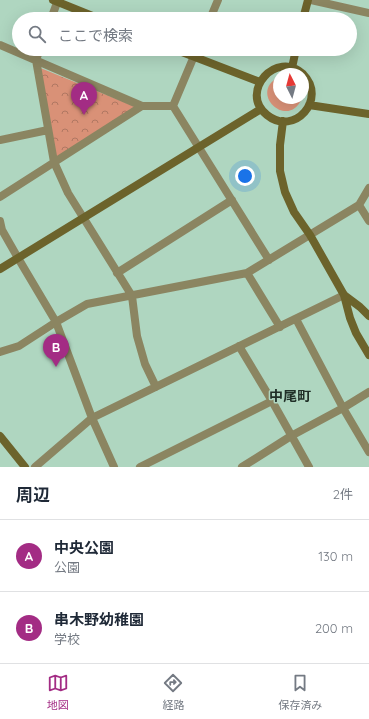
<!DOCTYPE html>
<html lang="ja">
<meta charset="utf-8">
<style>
body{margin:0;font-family:Quicksand,"Noto Sans JP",sans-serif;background:#f6f6f7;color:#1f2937}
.compass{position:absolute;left:273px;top:68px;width:36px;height:36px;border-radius:50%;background:#fff;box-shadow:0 4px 16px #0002;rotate:354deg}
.you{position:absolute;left:245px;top:176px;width:14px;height:14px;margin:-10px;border:3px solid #fff;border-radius:50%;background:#1a73e8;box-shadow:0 0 0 6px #1a73e833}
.badge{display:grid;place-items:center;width:26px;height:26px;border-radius:50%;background:#a32c84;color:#fff;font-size:13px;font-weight:700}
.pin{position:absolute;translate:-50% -33px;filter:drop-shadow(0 1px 2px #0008)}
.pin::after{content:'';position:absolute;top:21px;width:14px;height:12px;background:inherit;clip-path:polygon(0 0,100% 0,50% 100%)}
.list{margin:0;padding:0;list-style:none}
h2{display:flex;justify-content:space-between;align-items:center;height:52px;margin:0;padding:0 16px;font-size:17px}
h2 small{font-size:13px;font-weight:400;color:#747a83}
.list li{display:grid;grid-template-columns:26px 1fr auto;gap:12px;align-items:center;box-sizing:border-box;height:72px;padding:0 16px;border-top:1px solid #e0e1e3}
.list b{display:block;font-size:15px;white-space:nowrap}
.list p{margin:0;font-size:13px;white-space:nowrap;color:#747a83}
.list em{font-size:13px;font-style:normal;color:#747a83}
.icon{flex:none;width:22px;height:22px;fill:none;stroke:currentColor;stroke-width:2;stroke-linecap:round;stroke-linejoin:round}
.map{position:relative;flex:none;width:369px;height:467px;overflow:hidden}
.search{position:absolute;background:#fff;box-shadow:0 4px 16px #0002;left:12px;right:12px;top:12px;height:44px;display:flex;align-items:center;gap:10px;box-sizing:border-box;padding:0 14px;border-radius:22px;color:#747a83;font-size:15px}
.sheet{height:196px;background:#fff}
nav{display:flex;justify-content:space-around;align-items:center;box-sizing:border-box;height:56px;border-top:1px solid #e0e1e3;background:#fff;font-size:11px;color:#747a83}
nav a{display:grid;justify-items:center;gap:2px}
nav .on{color:#a32c84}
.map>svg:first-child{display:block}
.green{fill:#d99177}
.park{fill:url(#park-crowns)}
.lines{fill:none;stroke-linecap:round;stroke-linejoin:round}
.street{stroke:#8b8561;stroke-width:8}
.secondary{stroke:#6c632b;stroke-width:8}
.labels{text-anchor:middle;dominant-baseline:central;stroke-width:3;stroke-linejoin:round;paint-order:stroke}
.quarter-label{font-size:14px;font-weight:bold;fill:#202f27;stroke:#afd6c0}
</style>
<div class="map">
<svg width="369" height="467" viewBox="0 0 369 467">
<defs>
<pattern id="park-crowns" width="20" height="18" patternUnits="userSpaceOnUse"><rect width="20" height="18" fill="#d99177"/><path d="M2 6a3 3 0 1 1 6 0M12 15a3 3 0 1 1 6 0" fill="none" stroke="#b07762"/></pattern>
</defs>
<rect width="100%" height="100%" fill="#afd6c0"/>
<!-- green -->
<path class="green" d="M279,77V98H302C289,131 247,93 279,77Z"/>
<!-- park -->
<path class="park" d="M38,67L136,107L57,160Z"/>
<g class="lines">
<!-- street -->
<path class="street" d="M311,0L369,13
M51,19L58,0
M210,19L218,0
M0,45L142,106H173
M40,49L36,60L54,162L68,193L132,296L137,336L145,364L156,387
M173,106L269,260
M173,106L197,49
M0,140L48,130
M0,197L142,106
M359,205L369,221
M0,221L2,230L18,258L56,322L92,418L114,467
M117,273L232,200
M247,273L280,327
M296,319L343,408L369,452
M239,346L272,401L309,467
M0,352L19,346L56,322L87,304L247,273L359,205L369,188
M35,467L92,418L344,295
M140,467L272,401
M242,467L291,436L343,408L369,392"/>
<!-- secondary -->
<path class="secondary" d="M53,0L100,19
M303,19L308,0
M174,49L260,82
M292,68L296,49
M303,74C277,49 238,92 267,115C294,137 328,99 303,74
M309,105L369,114
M283,121L280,145V171L285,192L294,212L310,235L344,295L350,318L356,333L369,355
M0,269L261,109
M344,295L360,307L369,316
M0,436L25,467"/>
</g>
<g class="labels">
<!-- quarter labels -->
<g class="quarter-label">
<text x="290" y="396">中尾町</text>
</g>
</g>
</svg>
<svg class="compass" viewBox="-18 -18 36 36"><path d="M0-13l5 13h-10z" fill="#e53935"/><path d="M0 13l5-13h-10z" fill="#747a83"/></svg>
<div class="you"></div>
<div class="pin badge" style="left:84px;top:115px">A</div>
<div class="pin badge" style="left:56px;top:367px">B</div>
<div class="search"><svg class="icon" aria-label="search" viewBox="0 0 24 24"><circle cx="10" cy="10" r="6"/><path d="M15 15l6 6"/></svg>ここで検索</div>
</div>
<section class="sheet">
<h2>周辺<small>2件</small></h2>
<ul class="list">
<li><span class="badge">A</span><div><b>中央公園</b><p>公園</p></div><em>130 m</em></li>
<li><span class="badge">B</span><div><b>串木野幼稚園</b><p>学校</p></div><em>200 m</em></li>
</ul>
</section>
<nav>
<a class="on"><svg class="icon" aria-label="map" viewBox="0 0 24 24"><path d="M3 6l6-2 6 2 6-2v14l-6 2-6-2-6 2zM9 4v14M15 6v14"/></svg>地図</a>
<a><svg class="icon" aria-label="directions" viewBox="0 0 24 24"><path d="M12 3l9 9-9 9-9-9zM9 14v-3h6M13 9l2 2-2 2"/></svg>経路</a>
<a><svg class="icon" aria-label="saved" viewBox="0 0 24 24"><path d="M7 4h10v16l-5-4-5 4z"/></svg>保存済み</a>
</nav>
